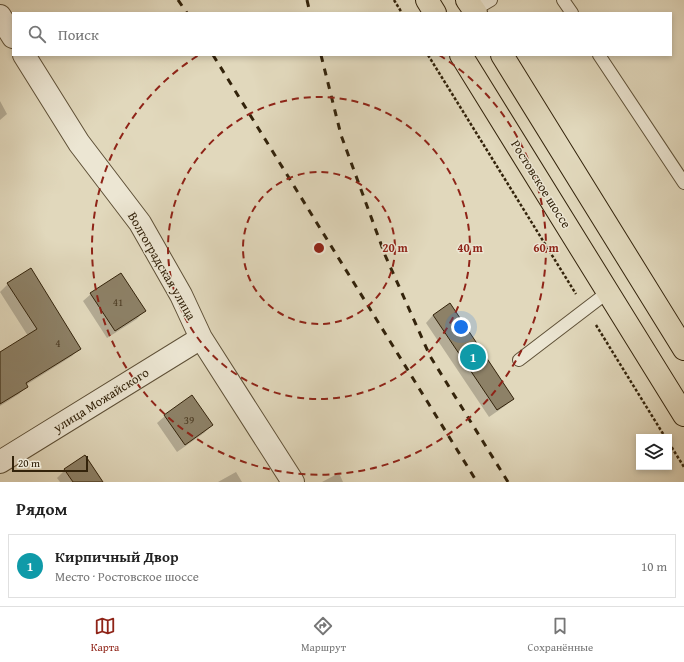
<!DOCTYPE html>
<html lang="ru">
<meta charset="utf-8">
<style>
body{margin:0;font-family:"Gentium Book Plus",serif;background:#f2f2f2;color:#222}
.controls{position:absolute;right:12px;bottom:12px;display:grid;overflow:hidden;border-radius:0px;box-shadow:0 2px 6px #0003}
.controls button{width:36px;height:36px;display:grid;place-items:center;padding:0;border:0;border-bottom:1px solid #e0e0e0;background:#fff;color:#222;font:20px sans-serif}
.scale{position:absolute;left:12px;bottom:10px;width:76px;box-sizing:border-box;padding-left:4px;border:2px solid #33230b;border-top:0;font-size:11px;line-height:14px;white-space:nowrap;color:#33230b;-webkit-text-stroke:3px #ece6d3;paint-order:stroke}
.you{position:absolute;left:461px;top:327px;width:14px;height:14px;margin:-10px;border:3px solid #fff;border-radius:50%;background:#1a73e8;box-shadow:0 0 0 6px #1a73e833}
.badge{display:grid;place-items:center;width:26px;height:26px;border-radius:50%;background:#8f2418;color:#fff;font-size:13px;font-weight:700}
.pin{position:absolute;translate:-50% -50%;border:2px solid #fff;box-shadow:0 1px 4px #0006}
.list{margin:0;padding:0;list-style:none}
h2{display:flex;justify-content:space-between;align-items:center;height:52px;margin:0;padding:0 16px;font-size:17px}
h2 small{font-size:13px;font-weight:400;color:#767676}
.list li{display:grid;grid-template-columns:26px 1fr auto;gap:12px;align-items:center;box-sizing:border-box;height:64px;margin:0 8px 8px;padding:0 8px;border:1px solid #e0e0e0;border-radius:0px}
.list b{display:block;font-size:15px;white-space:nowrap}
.list p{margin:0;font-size:13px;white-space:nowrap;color:#767676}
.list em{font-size:13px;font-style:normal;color:#767676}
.icon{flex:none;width:22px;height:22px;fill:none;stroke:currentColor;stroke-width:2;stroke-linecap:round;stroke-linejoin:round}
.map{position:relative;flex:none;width:684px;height:482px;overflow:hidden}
.search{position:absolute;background:#fff;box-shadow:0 2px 6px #0003;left:12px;right:12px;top:12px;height:44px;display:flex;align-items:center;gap:10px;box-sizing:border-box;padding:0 14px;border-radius:0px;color:#767676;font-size:15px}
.sheet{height:124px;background:#fff}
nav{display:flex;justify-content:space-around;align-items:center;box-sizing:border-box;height:56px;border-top:1px solid #e0e0e0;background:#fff;font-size:11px;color:#767676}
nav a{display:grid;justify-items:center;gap:2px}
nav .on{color:#8f2418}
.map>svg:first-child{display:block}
.shadow{fill:#0003}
.building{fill:#8d8167;stroke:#33230b}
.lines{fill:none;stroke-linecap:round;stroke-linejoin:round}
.service-casing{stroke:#5e5037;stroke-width:14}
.minor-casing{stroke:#5e5037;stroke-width:24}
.primary-casing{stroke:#33230b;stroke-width:24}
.path{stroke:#33230b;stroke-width:2.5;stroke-dasharray:3 2;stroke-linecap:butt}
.service{stroke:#ece6d3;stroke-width:12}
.minor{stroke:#ece6d3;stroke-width:22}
.primary{stroke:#e1d8bc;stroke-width:22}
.rail{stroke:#33230b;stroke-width:3;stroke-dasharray:7 7;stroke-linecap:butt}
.ring{fill:none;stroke:#8f2418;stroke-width:2;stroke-dasharray:7 5}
.labels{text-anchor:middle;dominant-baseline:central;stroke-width:3;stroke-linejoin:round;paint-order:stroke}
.number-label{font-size:11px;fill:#4a3a22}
.street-label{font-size:13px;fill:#33230b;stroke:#ece6d3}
.centre{fill:#8f2418;stroke:#ece6d3;stroke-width:2}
.ring-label{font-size:12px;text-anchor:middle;font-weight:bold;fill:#8f2418;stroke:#ece6d3;stroke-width:3;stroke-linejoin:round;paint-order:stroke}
</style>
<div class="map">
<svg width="684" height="482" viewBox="0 0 684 482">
<rect width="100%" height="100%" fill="#e1d8bc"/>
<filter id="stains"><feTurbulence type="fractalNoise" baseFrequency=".005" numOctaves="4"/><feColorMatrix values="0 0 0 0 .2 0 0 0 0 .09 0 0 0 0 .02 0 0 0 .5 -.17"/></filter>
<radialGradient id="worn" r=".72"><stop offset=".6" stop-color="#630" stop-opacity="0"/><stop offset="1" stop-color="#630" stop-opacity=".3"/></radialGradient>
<!-- shadow -->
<path class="shadow" d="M0,101L7,114L0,120Z
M8,284L80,348L72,356L26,385V387L19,394L0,406V353L28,336L0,292Z
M91,294L144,311L137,319L107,338L83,301Z
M433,315L513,399L505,406L489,417L426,323Z
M165,416L212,425L204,433L177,452L157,423Z
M65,470L102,482H60L57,478Z
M236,472L242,482H218Z
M339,473L343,482H322Z"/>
<!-- building -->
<path class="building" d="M31,268L81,349L26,383L28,387L0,404V352L37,329L7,283Z
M121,273L146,311L115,331L90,293Z
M450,303L514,399L497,410L433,315Z
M192,395L213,425L185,445L164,415Z
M85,455L103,482H73L64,469Z"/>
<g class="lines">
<!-- service casing -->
<g class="service-casing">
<path id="service" d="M563,0L572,13
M474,10L491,0
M599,55L684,183
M519,360L608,292"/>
</g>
<!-- minor casing -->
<g class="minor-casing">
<path id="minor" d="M0,16L13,37
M24,55L79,143L140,223L181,295L201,338L293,482
M0,462L201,338"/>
</g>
<!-- primary casing -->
<g class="primary-casing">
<path id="primary" d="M427,0L435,13
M467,0L476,13
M461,55L684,415
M502,55L684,349"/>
</g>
<!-- path -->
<path class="path" d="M394,0L402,13
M428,55L576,294
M596,325L665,437
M669,443L684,467"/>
<!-- service -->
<use href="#service" class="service"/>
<!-- minor -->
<use href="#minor" class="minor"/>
<!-- primary -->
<use href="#primary" class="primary"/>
<!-- rail -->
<path class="rail" d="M178,0L187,13
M307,0L310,13
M213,55L477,482
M321,55L341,135L385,255L430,356L508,482"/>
</g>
<!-- distance rings -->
<g class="ring">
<circle cx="319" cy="248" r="76"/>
<circle cx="319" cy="248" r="151"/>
<path d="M439 55A227 227 0 1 1 199 55"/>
</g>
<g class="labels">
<!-- number labels -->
<g class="number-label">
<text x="118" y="302">41</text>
<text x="58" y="343">4</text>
<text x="189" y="420">39</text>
</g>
<!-- street labels -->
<g class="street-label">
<text transform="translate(541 184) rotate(58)">Ростовское шоссе</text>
<text transform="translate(162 266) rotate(60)">Волгоградская улица</text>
<text transform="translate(101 400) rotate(-32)">улица Можайского</text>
</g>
</g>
<circle cx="319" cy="248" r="6" class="centre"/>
<g class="ring-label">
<text x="395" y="252">20 m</text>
<text x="470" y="252">40 m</text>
<text x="546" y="252">60 m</text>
</g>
<rect width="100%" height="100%" filter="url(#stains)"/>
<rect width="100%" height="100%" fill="url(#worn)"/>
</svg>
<div class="controls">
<button><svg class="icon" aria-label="layers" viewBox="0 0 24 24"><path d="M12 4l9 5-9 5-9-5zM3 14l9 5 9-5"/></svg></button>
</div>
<div class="scale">20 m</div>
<div class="you"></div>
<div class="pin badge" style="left:473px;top:357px;background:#0f9aa8">1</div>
<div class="search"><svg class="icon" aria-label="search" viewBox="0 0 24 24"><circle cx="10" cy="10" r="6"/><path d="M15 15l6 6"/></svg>Поиск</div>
</div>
<section class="sheet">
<h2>Рядом<small></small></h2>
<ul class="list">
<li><span class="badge" style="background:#0f9aa8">1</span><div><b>Кирпичный Двор</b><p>Место · Ростовское шоссе</p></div><em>10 m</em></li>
</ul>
</section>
<nav>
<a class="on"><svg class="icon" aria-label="map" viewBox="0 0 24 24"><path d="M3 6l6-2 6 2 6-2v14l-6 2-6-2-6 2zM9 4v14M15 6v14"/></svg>Карта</a>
<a><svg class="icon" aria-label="directions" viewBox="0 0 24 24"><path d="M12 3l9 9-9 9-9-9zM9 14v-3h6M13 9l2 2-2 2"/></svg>Маршрут</a>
<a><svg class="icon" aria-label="saved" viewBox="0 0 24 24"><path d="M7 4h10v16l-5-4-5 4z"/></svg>Сохранённые</a>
</nav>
